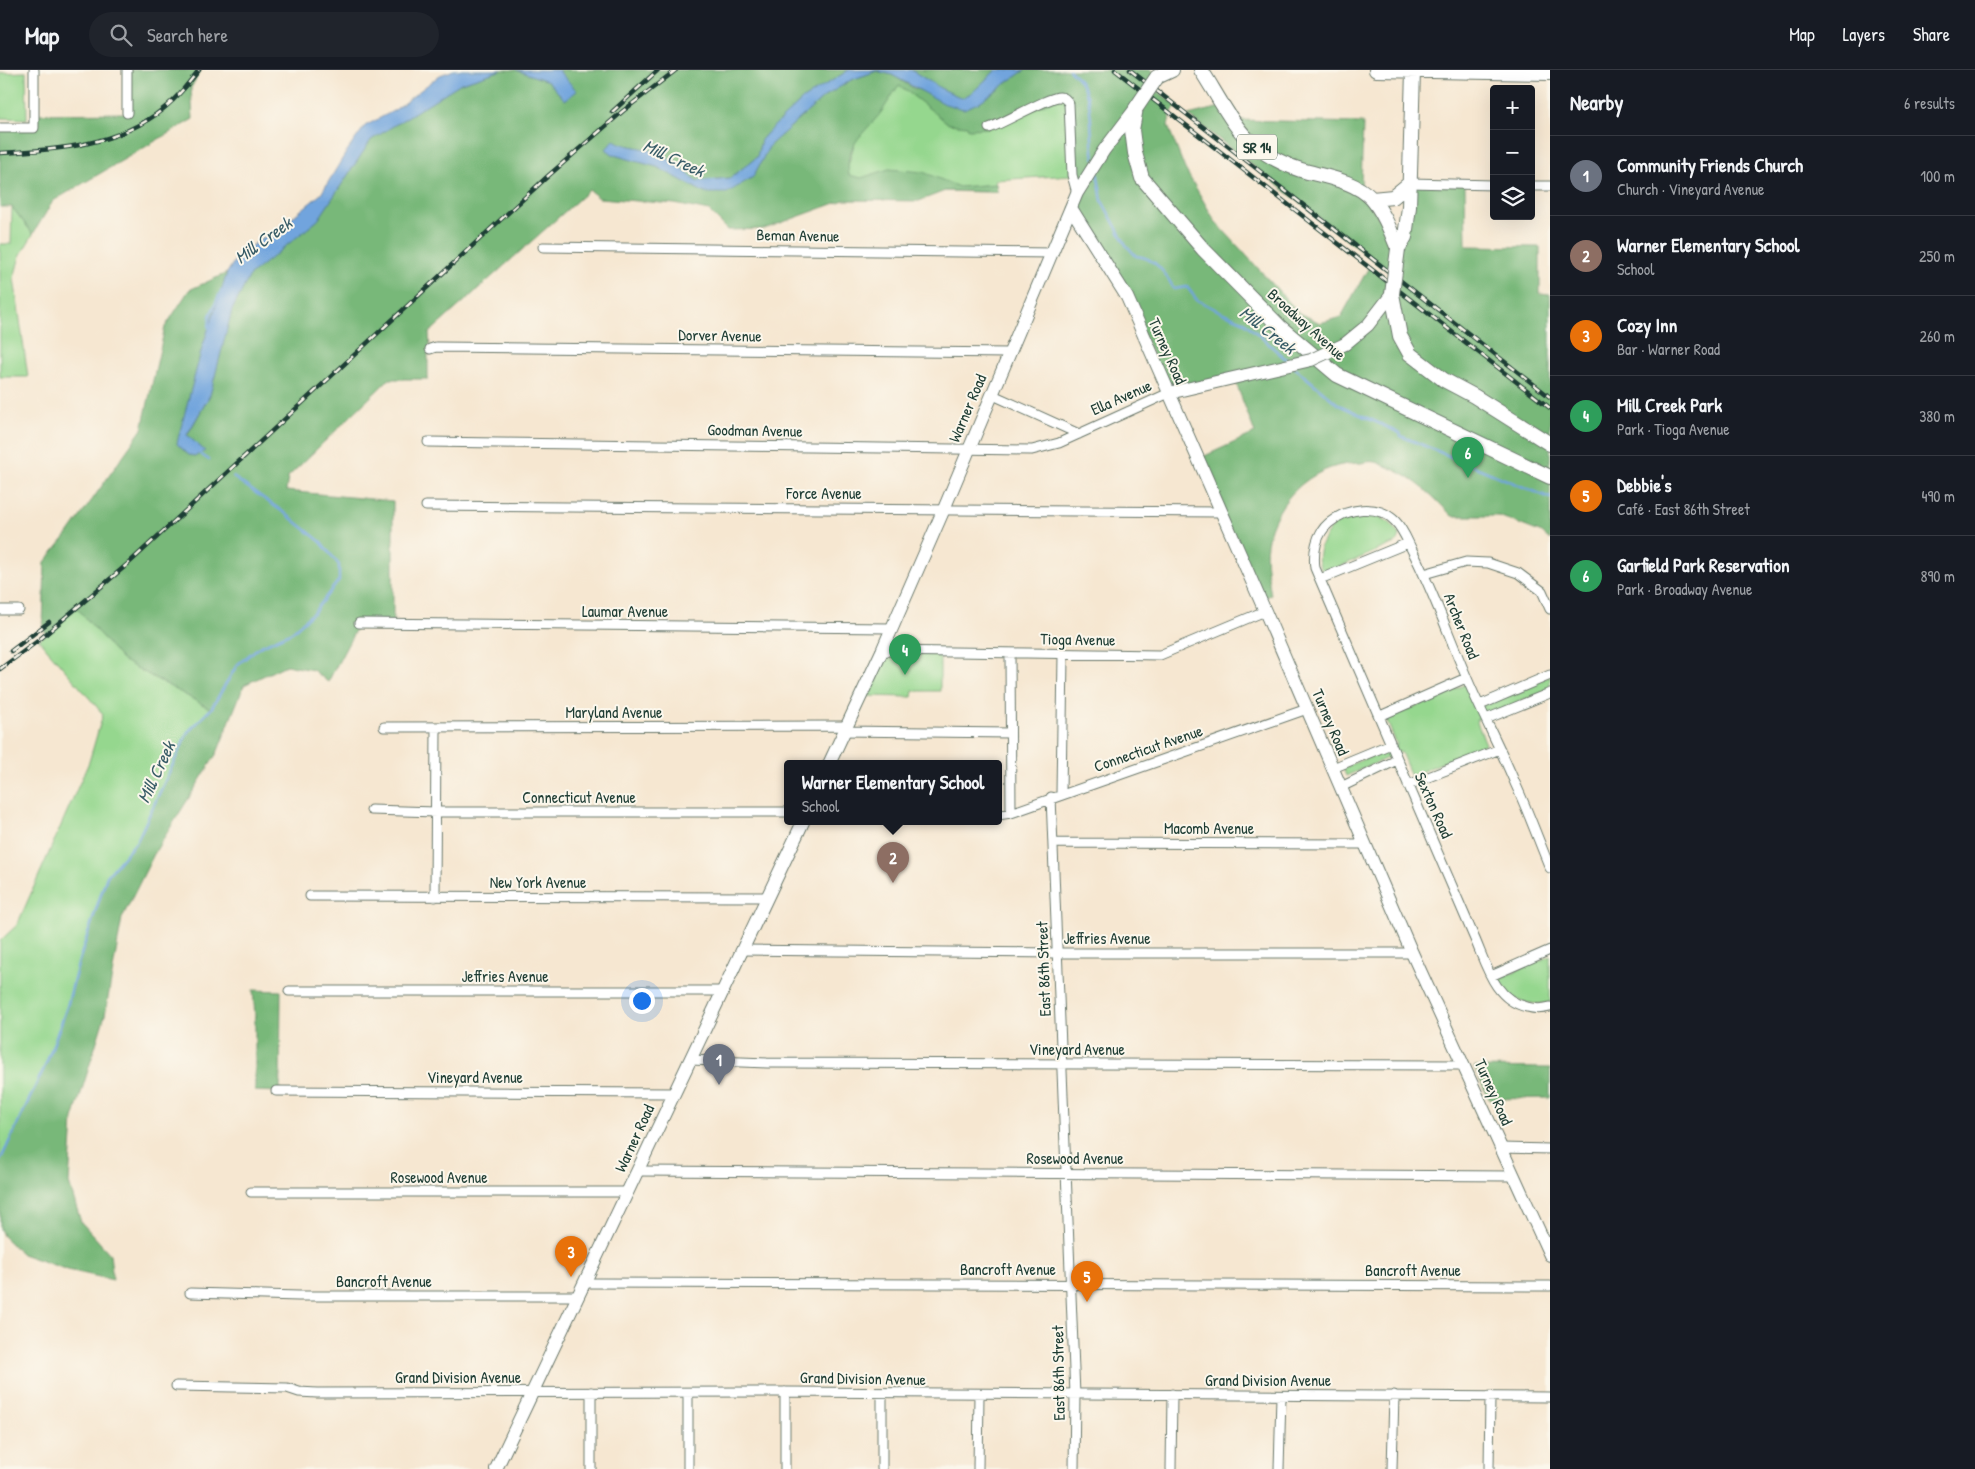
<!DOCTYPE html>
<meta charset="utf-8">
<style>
body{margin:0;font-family:"Patrick Hand",sans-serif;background:#20242c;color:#f1f3f6}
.controls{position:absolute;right:15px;top:15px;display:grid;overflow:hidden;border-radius:5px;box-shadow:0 5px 20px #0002}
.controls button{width:45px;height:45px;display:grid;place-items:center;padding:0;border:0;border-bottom:1px solid #363941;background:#171b24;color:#f1f3f6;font:25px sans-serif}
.you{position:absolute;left:641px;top:930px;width:18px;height:18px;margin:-12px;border:4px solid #fff;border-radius:50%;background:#1a73e8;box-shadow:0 0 0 8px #1a73e833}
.badge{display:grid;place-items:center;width:32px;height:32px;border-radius:50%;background:#c8321e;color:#fff;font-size:16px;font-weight:700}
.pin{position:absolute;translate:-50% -41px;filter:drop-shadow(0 1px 2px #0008)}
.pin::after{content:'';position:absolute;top:26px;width:18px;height:15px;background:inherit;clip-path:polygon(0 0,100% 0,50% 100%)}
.popup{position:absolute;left:784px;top:690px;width:218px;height:65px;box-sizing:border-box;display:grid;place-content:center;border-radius:5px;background:#171b24;filter:drop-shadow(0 1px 4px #0005);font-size:16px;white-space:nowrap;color:#9ea1a6}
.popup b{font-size:19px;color:#f1f3f6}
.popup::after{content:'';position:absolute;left:50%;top:100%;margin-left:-10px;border:10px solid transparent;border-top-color:#171b24}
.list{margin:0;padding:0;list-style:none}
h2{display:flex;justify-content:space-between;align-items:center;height:65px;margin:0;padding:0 20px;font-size:21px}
h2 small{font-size:16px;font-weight:400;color:#9ea1a6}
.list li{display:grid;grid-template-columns:32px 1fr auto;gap:15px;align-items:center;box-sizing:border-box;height:80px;padding:0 20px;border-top:1px solid #363941}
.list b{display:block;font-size:19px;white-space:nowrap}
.list p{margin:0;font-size:16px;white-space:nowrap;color:#9ea1a6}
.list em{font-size:16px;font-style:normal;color:#9ea1a6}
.icon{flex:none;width:28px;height:28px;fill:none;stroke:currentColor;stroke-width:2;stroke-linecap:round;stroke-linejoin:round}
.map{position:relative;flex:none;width:1550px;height:1399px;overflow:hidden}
header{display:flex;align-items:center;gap:30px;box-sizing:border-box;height:70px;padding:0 25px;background:#171b24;border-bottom:1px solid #363941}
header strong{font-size:24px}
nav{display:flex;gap:28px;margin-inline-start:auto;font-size:18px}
.search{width:350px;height:45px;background:#20242c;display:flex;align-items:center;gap:12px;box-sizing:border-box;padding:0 18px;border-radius:28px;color:#9ea1a6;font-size:19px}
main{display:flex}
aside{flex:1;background:#171b24}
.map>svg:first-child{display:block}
.green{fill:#95d78e;stroke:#5a8a61}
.forest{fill:#78b879;stroke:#4c7a56}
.water{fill:#71a4dd;stroke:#487088}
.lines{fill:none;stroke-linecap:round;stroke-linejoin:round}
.stream{stroke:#71a4dd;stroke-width:2.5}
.street-casing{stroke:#6a786b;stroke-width:11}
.secondary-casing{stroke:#6a786b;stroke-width:14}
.primary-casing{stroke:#6a786b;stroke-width:16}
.street{stroke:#fff;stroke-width:9}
.secondary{stroke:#fff;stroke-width:12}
.primary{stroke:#fff;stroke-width:14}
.rail-casing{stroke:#1f3d34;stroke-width:4.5}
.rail{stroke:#fbf7ec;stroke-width:2.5;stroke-dasharray:8;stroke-linecap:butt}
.secondary-bridge-casing{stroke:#6a786b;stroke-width:14;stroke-linecap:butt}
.primary-bridge-casing{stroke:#6a786b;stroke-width:16;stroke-linecap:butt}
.secondary-bridge{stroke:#fff;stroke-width:12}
.primary-bridge{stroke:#fff;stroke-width:14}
.labels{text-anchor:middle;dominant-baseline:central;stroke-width:4;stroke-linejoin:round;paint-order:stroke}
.shield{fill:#fbf7ec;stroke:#61756b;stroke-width:1}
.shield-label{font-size:15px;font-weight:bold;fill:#1f3d34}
.street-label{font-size:16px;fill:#1f3d34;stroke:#fbf7ec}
.water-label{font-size:18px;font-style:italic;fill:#385c67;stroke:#fbf7ec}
</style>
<header>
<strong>Map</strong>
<div class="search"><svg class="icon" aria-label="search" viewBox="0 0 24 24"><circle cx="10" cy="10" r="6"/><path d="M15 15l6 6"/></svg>Search here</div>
<nav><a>Map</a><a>Layers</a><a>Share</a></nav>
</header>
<main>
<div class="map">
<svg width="1550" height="1399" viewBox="0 0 1550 1399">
<rect width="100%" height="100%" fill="#fbf7ec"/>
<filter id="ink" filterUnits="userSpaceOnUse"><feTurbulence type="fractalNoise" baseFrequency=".02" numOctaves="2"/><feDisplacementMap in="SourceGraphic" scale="10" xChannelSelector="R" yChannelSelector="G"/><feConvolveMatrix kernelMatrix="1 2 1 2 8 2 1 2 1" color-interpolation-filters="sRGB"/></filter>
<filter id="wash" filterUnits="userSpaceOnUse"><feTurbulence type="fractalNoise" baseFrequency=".0096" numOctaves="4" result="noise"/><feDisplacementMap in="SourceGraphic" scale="20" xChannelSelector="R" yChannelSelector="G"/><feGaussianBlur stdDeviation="1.12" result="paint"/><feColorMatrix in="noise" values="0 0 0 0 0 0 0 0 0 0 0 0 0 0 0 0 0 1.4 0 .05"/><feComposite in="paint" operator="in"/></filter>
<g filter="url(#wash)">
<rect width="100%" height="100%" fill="#f6e7d1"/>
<!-- green -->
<path class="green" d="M26,2L27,49L0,48V3Z
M893,13L901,15L949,54L1051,28L1067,30L1072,105L995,110L997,122L841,120L855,71L880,43Z
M12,137L33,164L20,186L14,208L28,307H0V174H11Z
M1363,444C1378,445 1392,450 1399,465L1397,472L1327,502L1323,501C1311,488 1325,462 1337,453C1345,447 1353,445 1363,444Z
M77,537L122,590L211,639L188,662L137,771L107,806L78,894L67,937L46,994L0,1091V871L17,855L89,692L103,644L39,570Z
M882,581L940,582V621H913L912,627L860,626Z
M1550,606V619L1476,650L1486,674L1411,706L1401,682L1346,706L1343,698L1397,675L1386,649L1466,614L1476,638Z
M1550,886V932C1534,937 1502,931 1501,910L1506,905Z"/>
<!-- forest -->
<path class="forest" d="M127,0H201L191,18L193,49L53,131L33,164L12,137H0V58H34V44L126,43Z
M502,0H516L548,11L565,30L576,21L558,0H849L803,29L771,59L761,70L757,87L730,108L697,111L681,98L655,81L620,74L606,79L614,85L657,97L705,123L753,107L770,75L824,27L851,10L877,1L892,5L915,19L978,33L1025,0H1150L1157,7L1151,16L1177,36L1171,43L1168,56L1185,99L1215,151L1298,242L1320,253L1341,247L1369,197L1393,216L1395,207L1188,45L1225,36L1238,50L1363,53L1361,120L1398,179L1410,113L1465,114L1466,176L1540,177V224L1550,225V470L1542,463L1499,446H1452C1433,426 1416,409 1390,398C1385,396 1380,393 1376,392C1371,391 1365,392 1361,393C1317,393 1281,423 1269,465C1263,484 1268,505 1271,525L1260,529L1198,389L1255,363L1234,308L1169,323L1127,227L1071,138L1077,123L1069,34L1061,27L989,58L968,59L967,56L949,54L899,15C892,25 886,36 879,45C863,64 844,77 849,105L861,108L889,99L923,102L959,117L996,114L997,122L945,121L919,131L844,130L764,159L728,160L709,141L675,134L599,128L589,120L429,263L430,279L428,283V309H389L288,407L286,421L393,431V554L359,553L328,612L313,600L286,595L244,615L217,683L155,782L122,848L105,945L73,1049L69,1113L81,1152L110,1184L113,1210L68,1200L22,1184L3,1166L0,1158V1091L46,994L67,937L78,894L107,806L137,771L188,662L211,639L122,590L77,538L46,564L43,557L45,492L68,464L142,359L165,257L189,220L227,203L202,278L177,374L189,385L196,386L205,381L187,366L210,325L232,240L250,205L318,150L371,70L461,13Z
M911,0H996L973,22L962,28L940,18Z
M253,920L281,921L280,1022L255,1021V946Z
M1474,997L1550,998V1028L1489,1029Z"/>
<!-- water -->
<path class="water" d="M454,0H502L461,13L371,70L318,150L250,205L232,240L210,325L187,365L205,381L196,386L189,385L177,374L179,365L202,278L227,203L238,185L284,154L321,124L347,81L365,56L395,40L440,5Z
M516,0H558L577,21L565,30L548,11Z
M849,0H911L940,18L962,28L973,22L996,0H1025L978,33L964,39L945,34L892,5L877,1L851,10L824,27L770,75L753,107L727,123H705L657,97L614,85L606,79L614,70C626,78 642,76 655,82C670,88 684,101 697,111L730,108L757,87L761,70L771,59L803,29Z"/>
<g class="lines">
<!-- stream -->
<path class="stream" d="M1069,0C1098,21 1088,57 1094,88
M1097,101L1102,131L1126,175L1136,186C1155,187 1166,204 1174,219L1187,217L1197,230L1223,243L1243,251L1288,291
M209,258L210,246L221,221
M1295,298L1339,335L1400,363L1401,366L1550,428
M199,383L209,390
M0,1091L46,994L67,937L78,894L107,806L137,771L188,662L211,639L237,595L259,577L292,562L314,542L339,510V495L321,472L286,444L233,407"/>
</g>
</g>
<g filter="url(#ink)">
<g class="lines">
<!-- street casing -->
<g class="street-casing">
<path id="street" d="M127,43V0
M0,58H34V0
M989,58C1004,53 1050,26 1060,27C1065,27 1067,30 1069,34L1072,105L1077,123
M1410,113L1494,115
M1531,116H1550
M543,177L1053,183
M430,279L436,277L1009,283
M993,325L1079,364
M428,372L1032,380L1059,373L1169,323
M426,436L1221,442
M1424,504L1466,492L1488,493L1518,503L1542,521L1550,539
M1320,509L1408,473
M0,540H19
M359,553L891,558
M882,581L1160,585L1265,541
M1010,583L1011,743
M1480,635L1550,605
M1380,646L1466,608
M1486,649L1550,623
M384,657L845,656
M844,661L1010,663
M1333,698L1391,674
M1408,715L1500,679
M1341,717L1397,690
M1061,724L1063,585
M1051,727L1075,1325L1074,1399
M371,740L436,742H788
M998,745L1011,743L1307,639
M1053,773L1364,774
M1550,798C1538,769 1528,741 1515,713C1500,677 1481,642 1466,606C1448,564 1433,521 1412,480C1407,470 1403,459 1395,451C1377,433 1347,438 1329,453C1316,464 1313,482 1315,498L1474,867C1486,894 1494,930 1527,937C1534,939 1543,939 1550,937
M310,826L767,827
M435,827L436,657
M742,880L1057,883H1412
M1491,906L1550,880
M289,921H722
M690,990L767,993L1464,995
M276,1021L674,1023
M1501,1078L1550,1079
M638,1101L1513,1106
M251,1122H627
M585,1213L1550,1216
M190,1223L298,1226H578
M176,1316L287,1318L299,1322L317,1323L785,1322L1550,1327
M688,1323V1399
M882,1324V1399
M591,1399V1322
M785,1399V1322
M978,1399L979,1324
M1171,1399L1172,1324
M1279,1399L1281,1326
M1392,1399L1394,1325
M1489,1399L1490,1326"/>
</g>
<!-- secondary casing -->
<g class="secondary-casing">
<path id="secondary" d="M1071,138L1127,227L1265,541L1412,883L1550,1185
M1345,274L1368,255L1392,224
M1169,323L1246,305
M829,694L882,581L944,439L1077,123L1104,80L1136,38
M496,1399L803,752"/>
</g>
<!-- primary casing -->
<g class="primary-casing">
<path id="primary" d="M1201,0C1215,21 1235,61 1254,75C1268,86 1285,95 1301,100C1325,107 1354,110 1372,129C1384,143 1391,162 1398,179
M1376,0L1550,3
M1157,7L1172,0
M1136,38L1132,60L1135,83L1142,108L1203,179L1279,256L1337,305L1550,407
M1372,129L1393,127L1410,113
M1398,179L1405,167L1409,137L1413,1
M1392,224L1400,266L1410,284L1444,310L1474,326L1550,374"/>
</g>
<!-- street -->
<use href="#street" class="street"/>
<!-- secondary -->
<use href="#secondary" class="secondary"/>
<!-- primary -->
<use href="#primary" class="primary"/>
<!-- rail casing -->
<g class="rail-casing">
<path id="rail" d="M1115,0L1550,338
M1130,0L1550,327
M612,42L658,0
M0,83C56,80 118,76 163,39C177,28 188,14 199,0
M11,581L49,552
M0,599L39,570L130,492L548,106L623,41L676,0"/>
</g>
<!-- rail -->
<use href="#rail" class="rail"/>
<!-- secondary-bridge casing -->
<g class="secondary-bridge-casing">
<path id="secondary-bridge" d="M1246,305L1311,290L1345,274"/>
</g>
<!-- primary-bridge casing -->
<g class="primary-bridge-casing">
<path id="primary-bridge" d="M1136,38L1157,7
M1392,224L1398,179"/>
</g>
<!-- secondary-bridge -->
<use href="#secondary-bridge" class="secondary-bridge"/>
<!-- primary-bridge -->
<use href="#primary-bridge" class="primary-bridge"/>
</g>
</g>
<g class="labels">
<!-- shield labels -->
<rect class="shield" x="1237" y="64.5" width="40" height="25" rx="4"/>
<g class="shield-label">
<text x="1257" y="77">SR 14</text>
</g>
<!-- street labels -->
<g class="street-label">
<text transform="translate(798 165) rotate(1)">Beman Avenue</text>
<text transform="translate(1307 254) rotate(42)">Broadway Avenue</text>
<text transform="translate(720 265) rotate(1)">Dorver Avenue</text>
<text transform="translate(1168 281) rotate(66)">Turney Road</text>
<text transform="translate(1121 327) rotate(-24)">Ella Avenue</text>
<text transform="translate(967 338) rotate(-67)">Warner Road</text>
<text transform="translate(755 360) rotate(1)">Goodman Avenue</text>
<text x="824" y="423">Force Avenue</text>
<text x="625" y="541">Laumar Avenue</text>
<text transform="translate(1462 556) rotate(68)">Archer Road</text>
<text transform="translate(1078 569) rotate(1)">Tioga Avenue</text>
<text x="614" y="642">Maryland Avenue</text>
<text transform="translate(1331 652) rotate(67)">Turney Road</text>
<text transform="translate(1148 678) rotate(-19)">Connecticut Avenue</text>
<text x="579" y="727">Connecticut Avenue</text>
<text transform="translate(1434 735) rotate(66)">Sexton Road</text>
<text x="1209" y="758">Macomb Avenue</text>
<text x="538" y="812">New York Avenue</text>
<text x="1107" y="868">Jeffries Avenue</text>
<text transform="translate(1043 899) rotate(-92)">East 86th Street</text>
<text x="505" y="906">Jeffries Avenue</text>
<text x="1077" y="979">Vineyard Avenue</text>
<text x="475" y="1007">Vineyard Avenue</text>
<text transform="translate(1494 1022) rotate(66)">Turney Road</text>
<text transform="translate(634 1068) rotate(-65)">Warner Road</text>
<text x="1075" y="1088">Rosewood Avenue</text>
<text x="439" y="1107">Rosewood Avenue</text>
<text x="1008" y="1199">Bancroft Avenue</text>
<text x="1413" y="1200">Bancroft Avenue</text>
<text x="384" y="1211">Bancroft Avenue</text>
<text transform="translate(1058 1303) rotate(-91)">East 86th Street</text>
<text x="458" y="1307">Grand Division Avenue</text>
<text transform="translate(863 1308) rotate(1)">Grand Division Avenue</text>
<text x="1268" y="1310">Grand Division Avenue</text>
</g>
<!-- water labels -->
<g class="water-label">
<text transform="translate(674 88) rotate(25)">Mill Creek</text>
<text transform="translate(263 170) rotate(-36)">Mill Creek</text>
<text transform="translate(1268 260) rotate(38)">Mill Creek</text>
<text transform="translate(156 702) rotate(-65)">Mill Creek</text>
</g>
</g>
</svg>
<div class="controls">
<button>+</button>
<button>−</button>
<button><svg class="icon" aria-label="layers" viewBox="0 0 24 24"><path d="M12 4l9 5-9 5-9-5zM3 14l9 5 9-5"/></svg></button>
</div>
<div class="you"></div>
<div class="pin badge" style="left:719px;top:1015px;background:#6b7280">1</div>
<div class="pin badge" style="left:893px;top:813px;background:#8d6e63">2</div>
<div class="popup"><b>Warner Elementary School</b>School</div>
<div class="pin badge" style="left:571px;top:1207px;background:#e8710a">3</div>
<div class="pin badge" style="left:905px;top:605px;background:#2e9e5b">4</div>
<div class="pin badge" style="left:1087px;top:1232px;background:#e8710a">5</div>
<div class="pin badge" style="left:1468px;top:408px;background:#2e9e5b">6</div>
</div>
<aside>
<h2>Nearby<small>6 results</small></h2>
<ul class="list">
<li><span class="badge" style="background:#6b7280">1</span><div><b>Community Friends Church</b><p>Church · Vineyard Avenue</p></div><em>100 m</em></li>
<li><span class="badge" style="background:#8d6e63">2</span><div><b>Warner Elementary School</b><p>School</p></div><em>250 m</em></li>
<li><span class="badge" style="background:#e8710a">3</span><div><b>Cozy Inn</b><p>Bar · Warner Road</p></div><em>260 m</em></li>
<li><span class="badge" style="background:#2e9e5b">4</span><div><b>Mill Creek Park</b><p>Park · Tioga Avenue</p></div><em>380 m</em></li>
<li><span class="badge" style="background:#e8710a">5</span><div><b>Debbie's</b><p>Café · East 86th Street</p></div><em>490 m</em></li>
<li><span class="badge" style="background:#2e9e5b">6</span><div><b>Garfield Park Reservation</b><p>Park · Broadway Avenue</p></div><em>890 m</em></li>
</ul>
</aside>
</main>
